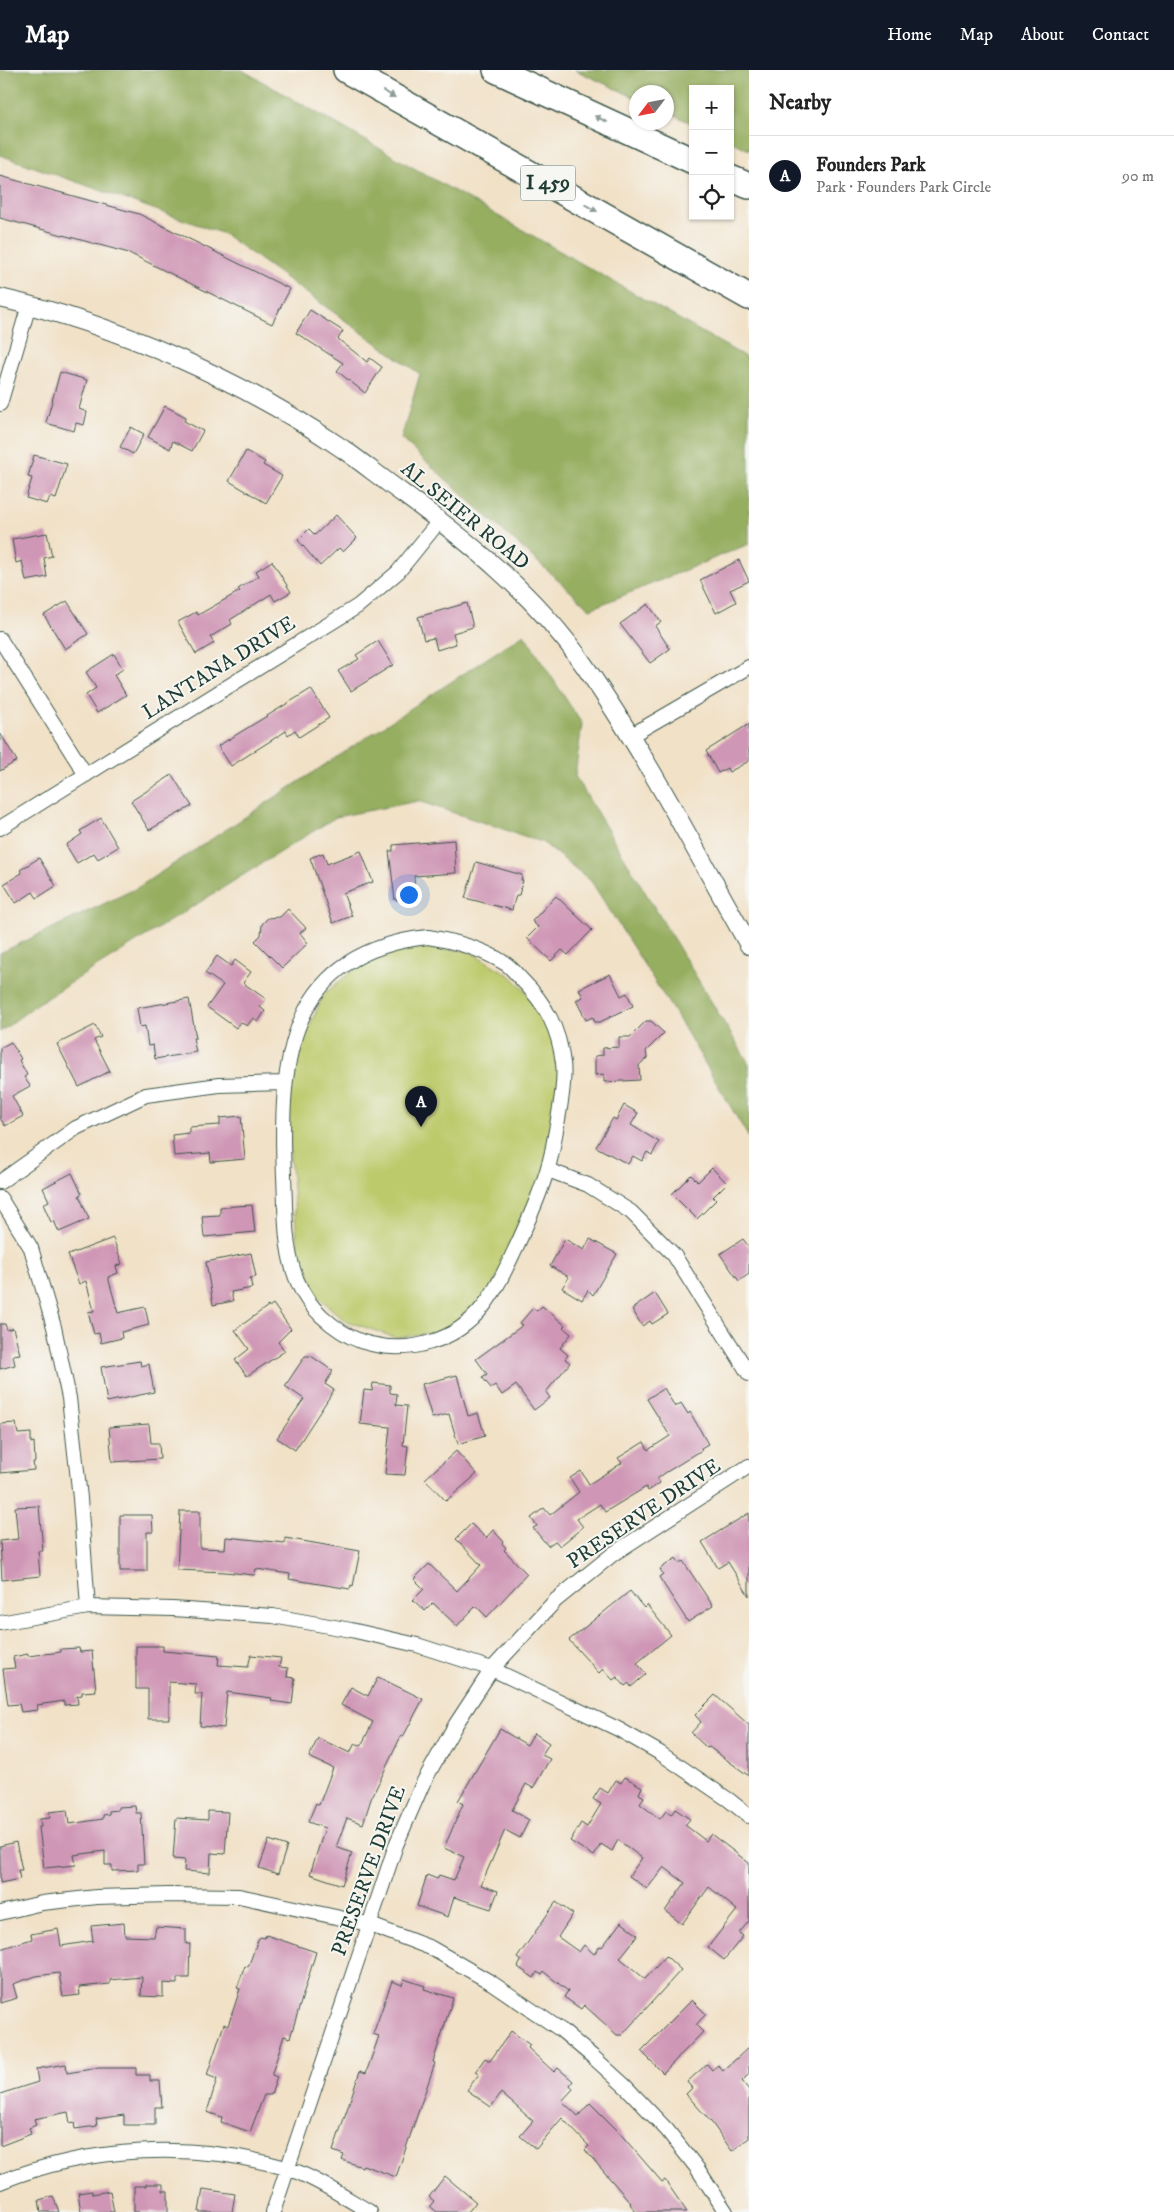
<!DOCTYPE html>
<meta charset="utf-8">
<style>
body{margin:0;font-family:"IM FELL DW Pica",serif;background:#f6f6f6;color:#222}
.controls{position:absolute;right:15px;top:15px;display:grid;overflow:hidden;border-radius:0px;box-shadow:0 1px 4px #0004}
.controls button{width:45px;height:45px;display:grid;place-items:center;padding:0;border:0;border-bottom:1px solid #e0e0e0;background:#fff;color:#222;font:25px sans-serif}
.compass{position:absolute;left:629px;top:15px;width:45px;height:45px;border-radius:50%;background:#fff;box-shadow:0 1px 4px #0004;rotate:238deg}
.you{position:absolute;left:408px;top:824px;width:18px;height:18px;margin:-12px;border:4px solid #fff;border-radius:50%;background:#1a73e8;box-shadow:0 0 0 8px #1a73e833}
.badge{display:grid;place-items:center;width:32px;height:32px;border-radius:50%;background:#111827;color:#fff;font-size:16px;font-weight:700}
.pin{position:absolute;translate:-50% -41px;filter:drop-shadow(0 1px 2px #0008)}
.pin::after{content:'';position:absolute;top:26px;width:18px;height:15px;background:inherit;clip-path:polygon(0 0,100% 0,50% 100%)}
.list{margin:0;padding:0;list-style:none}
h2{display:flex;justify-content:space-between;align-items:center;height:65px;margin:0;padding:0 20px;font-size:21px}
h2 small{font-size:16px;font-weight:400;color:#767676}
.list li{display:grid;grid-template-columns:32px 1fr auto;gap:15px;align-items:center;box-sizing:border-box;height:80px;padding:0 20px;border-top:1px solid #e0e0e0}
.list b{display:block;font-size:19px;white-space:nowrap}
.list p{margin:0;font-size:16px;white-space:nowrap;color:#767676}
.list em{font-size:16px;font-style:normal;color:#767676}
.icon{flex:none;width:28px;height:28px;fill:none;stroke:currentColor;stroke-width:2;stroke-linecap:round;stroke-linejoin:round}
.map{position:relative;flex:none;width:749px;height:2142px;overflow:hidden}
header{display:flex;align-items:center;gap:30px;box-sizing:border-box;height:70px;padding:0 25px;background:#111827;color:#fff}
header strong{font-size:24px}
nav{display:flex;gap:28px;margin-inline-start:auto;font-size:18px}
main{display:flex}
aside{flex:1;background:#fff}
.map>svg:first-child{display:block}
.green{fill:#bdca6c;stroke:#6e8450}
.forest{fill:#96ae60;stroke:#5a764a}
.building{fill:#cf96b5}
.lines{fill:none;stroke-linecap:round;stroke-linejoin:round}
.minor-casing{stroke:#3e564a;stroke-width:16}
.tertiary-casing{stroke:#3e564a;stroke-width:20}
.motorway-casing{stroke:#3e564a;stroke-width:28}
.minor{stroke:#fff;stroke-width:14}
.tertiary{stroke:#fff;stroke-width:18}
.motorway{stroke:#fff;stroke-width:25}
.oneway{fill:#8f9e9a}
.labels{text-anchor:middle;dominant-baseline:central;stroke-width:4;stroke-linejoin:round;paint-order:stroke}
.shield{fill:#f6f6f2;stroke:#60746d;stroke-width:1}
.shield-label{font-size:20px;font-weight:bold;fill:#1f3d34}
.street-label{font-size:21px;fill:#1f3d34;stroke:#f6f6f2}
</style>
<header>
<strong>Map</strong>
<nav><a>Home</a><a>Map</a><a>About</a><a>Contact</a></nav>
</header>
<main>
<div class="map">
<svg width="749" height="2142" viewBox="0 0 749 2142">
<rect width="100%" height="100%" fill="#f6f6f2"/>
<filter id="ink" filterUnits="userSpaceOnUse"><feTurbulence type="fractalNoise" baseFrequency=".02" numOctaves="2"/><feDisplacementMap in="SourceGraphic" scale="10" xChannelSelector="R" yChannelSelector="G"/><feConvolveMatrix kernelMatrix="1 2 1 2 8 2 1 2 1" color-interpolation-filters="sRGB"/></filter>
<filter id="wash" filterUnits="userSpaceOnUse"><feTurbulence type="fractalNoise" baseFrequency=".0096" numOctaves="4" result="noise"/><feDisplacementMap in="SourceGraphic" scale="20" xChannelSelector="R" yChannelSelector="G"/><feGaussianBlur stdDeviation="1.12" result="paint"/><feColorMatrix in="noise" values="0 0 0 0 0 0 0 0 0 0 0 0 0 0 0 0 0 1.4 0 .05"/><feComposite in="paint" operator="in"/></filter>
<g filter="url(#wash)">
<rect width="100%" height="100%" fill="#f1e1c7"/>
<!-- green -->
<path class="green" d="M406,876L469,881L511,906L550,947L561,995L548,1102L484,1233L445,1261L396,1268L344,1250L316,1225L298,1178L284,1013L324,924L361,894Z"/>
<!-- forest -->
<path class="forest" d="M0,0H242L749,289V474L590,539L401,369L420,304L224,164L0,85Z
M575,0H749V80L730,71V19H693V54L667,42L666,22H636V28Z
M524,564L582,654L575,706L749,994V1068L683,956L591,811L542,772L418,731L336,747L37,934L0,962V883L137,818Z"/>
<g id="blocks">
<!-- building -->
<path class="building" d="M0,106L139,144L290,219L272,254L129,183L0,148Z
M310,240L343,261L338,269L367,292L370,288L382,297L365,323L337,301L343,293L296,263Z
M60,302L87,310L79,339L87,342L84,355L76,353L74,361L46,353Z
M165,336L186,347L184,351L203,361L192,381L173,371L170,379L148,367Z
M131,357L144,364L133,384L120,377Z
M246,381L265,392L263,395L282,406L266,433L229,411Z
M34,385L67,394L56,429L50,427L47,434L26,428L32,408L28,407Z
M336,445L357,468L343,482L339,478L320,496L298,470L309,459L315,465Z
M47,463L52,486L44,488L47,507L26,511L22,491L16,493L12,469Z
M739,490L749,511L730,520L736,532L716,543L700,510Z
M272,491L291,522L275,531L271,524L230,550L232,554L210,567L214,573L196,584L178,552L196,542L198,545L240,521L238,519L259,506L256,501Z
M67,531L88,564L65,579L44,545Z
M467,533L473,557L453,563L456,574L437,580L434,568L424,570L418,547Z
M648,534L661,552L655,556L670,579L650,593L620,554Z
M378,571L393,595L351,621L338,601L359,589L356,585Z
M114,584L123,599L114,605L126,625L97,643L86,625L96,618L86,602Z
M311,619L329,648L299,667L295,660L288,665L286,661L231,696L218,676Z
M749,654V691L729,702L727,698L718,703L706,681Z
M0,663L17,691L0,701Z
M172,705L192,736L149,760L131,731Z
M101,748L118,777L98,789L94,783L77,793L66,775L82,764L80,761Z
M454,770L456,803L414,806L415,829L395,830L389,781H393V775Z
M361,781L373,812L343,823L352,846L333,853L310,788L323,783L327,794Z
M39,788L56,816L37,828L33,822L16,833L4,814L22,803L20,800Z
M476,792L522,805L521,810H523L519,825H516L512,840L465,828Z
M556,826L592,860L568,885L562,880L551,891L527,868L538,857L532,851Z
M288,839L306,858L300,863L308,873L282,898L255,871L261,865L262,854L268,848L280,847Z
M217,886L231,896L235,890L251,902L243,913L266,929L260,937L265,941L258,952L253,948L247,956L240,952L236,958L207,937L223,915L205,903Z
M610,904L621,926L627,923L633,936L600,952H595L593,947L586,950L576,930L583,927L579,919Z
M189,929L196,968H193L196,982L155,989L153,975L148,976L145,956L140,957L137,938Z
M646,951H651L664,963L646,981L647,988L639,995L640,1010L604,1012V1004L595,1005V986L603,985V978L619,977V967H630Z
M95,955L101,967L94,970L110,1001L79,1017L57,974Z
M11,972L21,989L19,990L27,1005L24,1007L30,1016L12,1026L23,1046L5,1056L0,1048V978Z
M624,1035L638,1043L631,1055L659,1072L652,1085L647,1082L642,1091L633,1086L628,1094L596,1077L613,1048L616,1050Z
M241,1046L245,1089L211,1092L210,1083L174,1086L172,1065L189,1063V1057L220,1055V1048Z
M712,1098L727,1113L713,1127L716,1130L697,1149L672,1124L691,1105L698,1112Z
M72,1103L82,1124L79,1125L89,1149L59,1162L54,1151L51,1152L43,1134L49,1131L43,1118Z
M252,1135L255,1162L204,1167L202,1146L220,1145V1137Z
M113,1168L122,1194L116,1196L118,1203L108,1207L118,1243L145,1237L149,1255L121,1262L122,1268L101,1273L99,1263L94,1264L88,1242L94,1241L86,1211L79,1214L68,1185Z
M565,1169L584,1180L590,1169L617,1184L593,1225L588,1220L582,1230L562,1218L569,1207L550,1196Z
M743,1169L749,1177V1204L739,1211L720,1184Z
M251,1183L256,1207L250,1208L252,1218L231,1222L233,1231L213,1235L206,1192Z
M655,1223L668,1244L652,1254L650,1251L642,1256L632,1239Z
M273,1234L291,1259L278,1272L285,1281L247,1306L235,1290L249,1279L235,1260L268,1236L269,1237Z
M542,1236L565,1255L563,1257L571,1264L560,1278L568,1285L565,1289L570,1293L546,1322L550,1328L534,1340L516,1315L502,1325L495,1315L491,1318L482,1307L487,1304L476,1289L523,1255L520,1253L533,1238L537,1241Z
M0,1254H5L7,1260L13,1258L20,1284L13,1285L15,1295L0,1299Z
M305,1286H311L333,1301L325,1314L334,1320L295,1380L277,1368L304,1329L285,1316Z
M140,1291L141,1296L149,1294L154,1322L107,1332L101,1297Z
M457,1305L468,1346L478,1343L485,1366L458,1374L449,1344L432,1348L422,1314Z
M373,1313L390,1315V1323L397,1324L396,1335L407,1336L403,1375L408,1376L405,1405L385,1404L390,1357L360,1354L364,1320L372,1321Z
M664,1318L675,1337L681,1333L688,1344L690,1342L708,1374L701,1378L702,1380L665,1403L657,1409L660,1413L648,1421L646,1417L605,1442L600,1434L577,1449L583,1457L560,1476L555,1471L548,1476L533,1458L537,1456L531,1448L544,1438L550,1445L579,1422L570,1408L581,1401L589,1414L622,1393L618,1388L644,1372L648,1380L670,1366L647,1329Z
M16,1353L18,1364L31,1363V1373L34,1372L35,1392H33L34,1400L0,1403V1354Z
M149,1354L151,1373H159L160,1389L112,1392L109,1357Z
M456,1381L477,1404L446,1431L425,1409Z
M39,1436L43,1481H38L40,1506L2,1510L0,1471L18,1469L15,1437Z
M180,1441H200V1478L225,1479L226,1467L285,1473V1468L360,1481L353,1516L351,1515L350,1519L289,1509L290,1504L256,1499L254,1505L225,1502L177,1500Z
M749,1443V1526L728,1492L718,1498L702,1472Z
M120,1445H152L153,1462H147V1501H120Z
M471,1454L486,1468L493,1460L503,1471L502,1473L506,1478L504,1480L527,1504L487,1547L476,1536L457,1556L433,1533L425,1541L413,1530L424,1519L414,1509L429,1494L457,1521L481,1495L456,1469Z
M676,1488L679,1493L683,1491L713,1536L688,1552L659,1507L663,1504L660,1499Z
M630,1521L644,1538L647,1535L671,1565L637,1593L646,1604L631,1617L629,1613L625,1616L617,1607L613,1610L603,1599L599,1603L569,1570Z
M136,1576H163V1581L219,1586L218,1595L248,1597L251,1585L281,1588L279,1597L288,1598L287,1607L295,1608L292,1634L271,1631L272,1628L227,1622L224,1658L200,1656L202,1624H195L196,1614L169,1612V1649H148V1619H136Z
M79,1578L80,1582L92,1581L96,1621L82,1622V1625L77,1626L78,1634L64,1635V1631L37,1635L38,1640L21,1642L19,1634L8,1635L3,1599L15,1598L13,1587L28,1584V1586L61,1582V1579Z
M378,1607L423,1629L403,1667L401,1666L371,1729L363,1754L347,1748L336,1777L352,1783L342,1815L310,1804L325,1758L308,1752L316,1733L319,1735L333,1698L309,1687L318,1668L350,1683L355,1673L361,1676L373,1652L341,1635L351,1617L368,1626Z
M715,1625L749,1655V1706L709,1677L707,1678L691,1663L701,1652L695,1645Z
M500,1659L527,1675L534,1663L549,1673L542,1685L550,1689L533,1718L526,1714L512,1740L529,1750L520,1768L505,1760L481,1815L498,1821L491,1839L454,1827L448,1847L417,1836L427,1805L437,1809L439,1805L454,1810L464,1787L444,1778L463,1734L458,1731Z
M625,1707L642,1717L639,1724L644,1727L640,1734L660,1749L666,1741L671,1745L675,1739L690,1749L685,1755L706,1771L711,1764L749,1793V1851L739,1863L743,1866L724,1890L708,1877L737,1840L709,1817L682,1854L665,1841L685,1813L664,1797L647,1819L629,1806L642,1788L618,1770L612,1781L601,1774L594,1786L570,1771L581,1753L587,1757L601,1734L593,1729L600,1718L608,1723L616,1710L621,1713Z
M135,1736L136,1743H141L144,1794H138V1800L112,1801V1795H105V1781L74,1785L76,1795L44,1798L39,1757H41L40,1749L50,1748L49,1742L67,1740L69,1754L103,1749V1745L109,1744V1741L118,1740V1737Z
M208,1741L228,1742L225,1784L211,1783L210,1803L184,1801L185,1790L173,1789L176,1748L208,1750Z
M269,1770L287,1776L278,1804L259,1798Z
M16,1772L22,1800H18L20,1809L0,1813V1776Z
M556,1832L573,1844L558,1867L579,1882L584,1875L594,1884L600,1876L602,1877L621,1852L638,1865L620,1888L645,1909L666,1886L681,1900L622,1965H617L584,1935L581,1939L564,1927L568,1921L544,1902L542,1905L537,1902L534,1908L518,1897L521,1891L517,1888Z
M124,1853L125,1866L154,1867L156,1857L186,1859V1874H190L189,1908H177V1914L163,1913V1927L141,1926L142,1907L110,1910V1914L79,1917L80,1925L63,1927L59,1903L36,1906L13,1914L17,1928L0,1933V1879L32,1869L31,1864L58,1859L61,1876L93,1871L91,1856Z
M266,1865L316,1882L290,1968L284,1966L272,2003V2005L277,2007L271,2025H264L250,2062L221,2052L222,2047L207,2042L217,2009L207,2005L224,1954L228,1956L240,1919L237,1918L245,1896L248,1897L258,1870L260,1867L265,1868Z
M404,1909L425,1916L424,1919L453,1928L433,1992L435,1993L396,2107L363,2095L362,2097L342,2090L344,2085L333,2081L360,2001L366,2003L379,1966L373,1964L392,1911L402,1915Z
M692,1930L706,1944L696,1955L703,1962L663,2003L641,1981Z
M511,1961L530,1975L528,1978L554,2002L558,1998L573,2011L570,2015L573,2019L562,2031L578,2046L590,2033L617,2060L662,2112L665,2110L687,2142H636L630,2134L631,2133L585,2080L589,2076L562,2048L536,2079L520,2066L533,2051L501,2023L491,2037L467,2020L479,2004L475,2002L485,1988L490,1991Z
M749,1977V2004L742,2011L749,2020V2068L732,2081L712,2053L686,2024L692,2018L687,2012L707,1994L712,2000L718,1995L723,2001Z
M66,1994L67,2003L98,1998H136V2005H150V2011H160L162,2037H155V2055H124V2045L96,2049L97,2056L75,2059L74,2052L70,2053L68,2042L34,2049L36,2055L29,2058L31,2064L0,2076V2024L38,2012L36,1999Z
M445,2106L476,2132L468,2142H437L430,2136L434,2131L429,2127Z
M146,2114H163V2121H168V2142H134V2116H146Z
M203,2119L235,2124L232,2142H199Z
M92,2121V2124L110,2121L114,2142H81L78,2123Z
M53,2126L59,2142H41L39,2130Z"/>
</g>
</g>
<g filter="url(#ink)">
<use href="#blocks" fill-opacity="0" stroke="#3e564a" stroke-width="1"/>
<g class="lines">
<!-- minor casing -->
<g class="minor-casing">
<path id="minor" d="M0,334L29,235
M0,569L86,705
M630,666L749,597
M0,758L358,536L398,502L440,450
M428,867C454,871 483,879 506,894C512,898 517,905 522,910C546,934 559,959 563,993C566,1016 556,1058 552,1082C545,1113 532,1142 519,1171C498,1215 482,1257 431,1272C410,1279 392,1279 371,1274C345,1269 314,1244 302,1221C283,1186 286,1144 284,1106C279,990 288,882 428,867Z
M548,1100L588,1115L631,1142L674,1185L749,1304
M0,1112L76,1058L146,1025L219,1015L284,1013
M0,1128L31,1178L54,1257L69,1328L80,1428L88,1537
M0,1553L88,1537L173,1539L273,1546L351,1560L417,1575L492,1599L618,1659L660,1683L729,1730L749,1746
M0,1843L42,1833L97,1827L168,1825L239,1826L368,1854L431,1878L492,1913L561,1960L592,1986L626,2017L667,2060L697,2098L726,2142
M0,2112C90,2076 193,2071 286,2098C311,2105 347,2129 370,2142
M273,2142L396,1775L423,1713L456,1654L492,1599L556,1530L613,1484L749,1396"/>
</g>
<!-- tertiary casing -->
<g class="tertiary-casing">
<path id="tertiary" d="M0,228C118,255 243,311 343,379C364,394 384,410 405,425C471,473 537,527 584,595C645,682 696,782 749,875"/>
</g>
<!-- motorway casing -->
<g class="motorway-casing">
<path id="motorway" d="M346,0L749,227
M496,0L693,91
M730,108L749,116"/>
</g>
<!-- minor -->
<use href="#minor" class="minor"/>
<!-- tertiary -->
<use href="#tertiary" class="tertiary"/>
<!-- motorway -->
<use href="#motorway" class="motorway"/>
</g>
<!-- one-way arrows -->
<defs><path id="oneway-solid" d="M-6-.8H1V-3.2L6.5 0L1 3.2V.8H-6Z" transform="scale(1.25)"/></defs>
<g class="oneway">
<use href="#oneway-solid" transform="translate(389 24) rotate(29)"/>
<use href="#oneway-solid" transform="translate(601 49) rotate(-155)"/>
<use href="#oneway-solid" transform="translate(591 138) rotate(29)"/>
</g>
</g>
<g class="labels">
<!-- shield labels -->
<rect class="shield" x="520.5" y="95.5" width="55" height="35" rx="4"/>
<g class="shield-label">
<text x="548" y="113">I 459</text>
</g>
<!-- street labels -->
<g class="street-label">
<text transform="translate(465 446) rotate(39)">AL SEIER ROAD</text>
<text transform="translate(219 598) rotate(-32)">LANTANA DRIVE</text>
<text transform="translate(644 1444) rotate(-34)">PRESERVE DRIVE</text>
<text transform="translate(369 1801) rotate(-70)">PRESERVE DRIVE</text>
</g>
</g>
</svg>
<div class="controls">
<button>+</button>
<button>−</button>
<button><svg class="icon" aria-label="locate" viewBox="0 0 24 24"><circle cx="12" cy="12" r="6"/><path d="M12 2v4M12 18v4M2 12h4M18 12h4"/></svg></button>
</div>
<svg class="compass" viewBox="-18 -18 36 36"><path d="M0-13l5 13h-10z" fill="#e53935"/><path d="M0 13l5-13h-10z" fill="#767676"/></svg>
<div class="you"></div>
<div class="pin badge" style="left:421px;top:1057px">A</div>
</div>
<aside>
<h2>Nearby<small></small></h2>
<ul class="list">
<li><span class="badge">A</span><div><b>Founders Park</b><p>Park · Founders Park Circle</p></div><em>90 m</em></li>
</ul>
</aside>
</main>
